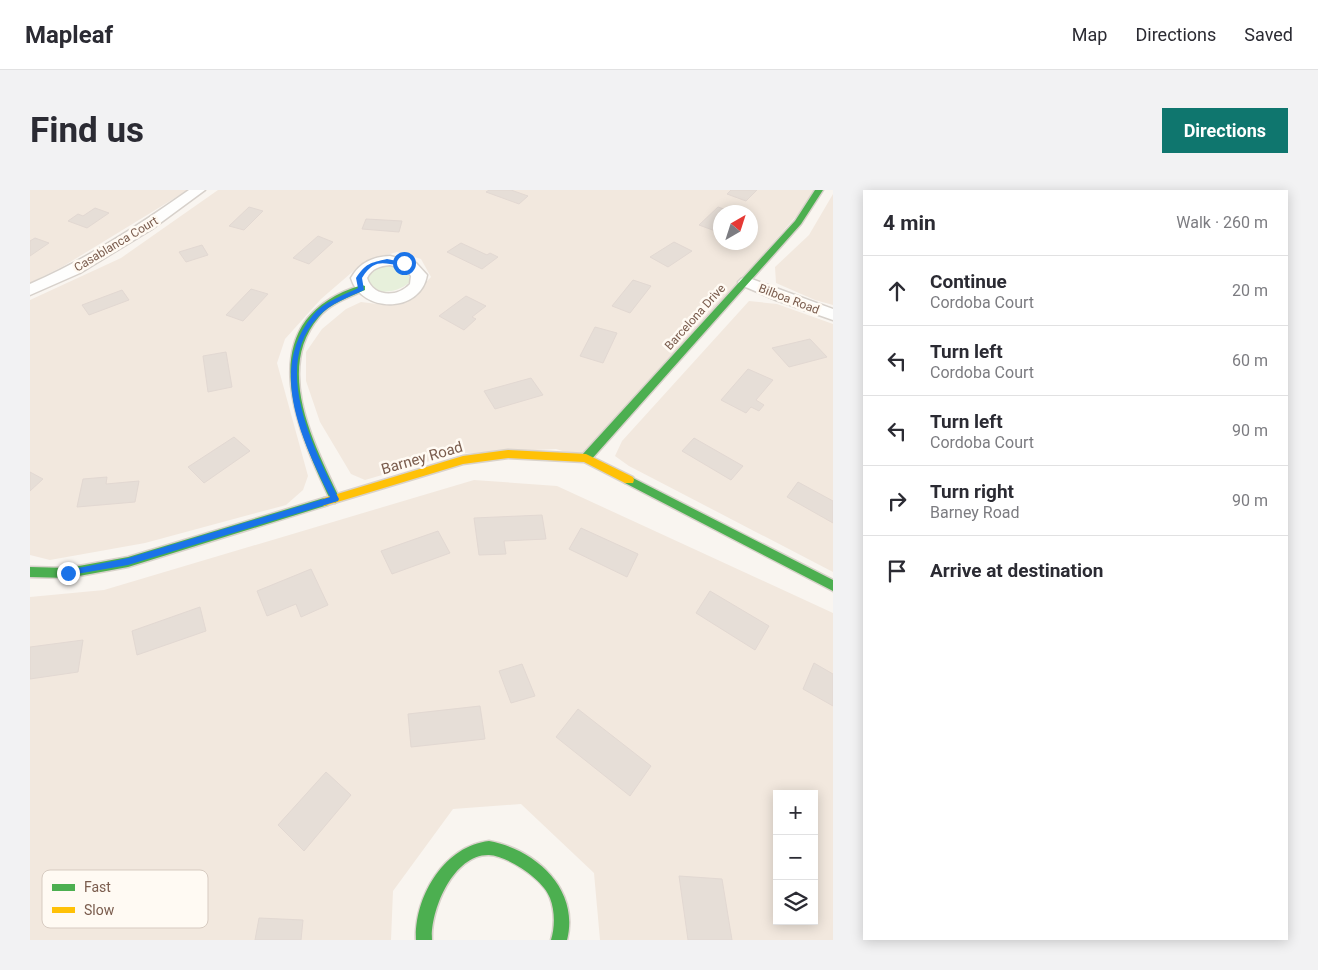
<!DOCTYPE html>
<meta charset="utf-8">
<style>
body{margin:0;font-family:Roboto,sans-serif;background:#f2f2f3;color:#2b2b33}
.controls{position:absolute;right:15px;bottom:15px;display:grid;overflow:hidden;border-radius:0px;box-shadow:0 2px 12px #0003}
.controls button{width:45px;height:45px;display:grid;place-items:center;padding:0;border:0;border-bottom:1px solid #e1e1e2;background:#fff;color:#2b2b33;font:25px sans-serif}
.compass{position:absolute;left:683px;top:15px;width:45px;height:45px;border-radius:50%;background:#fff;box-shadow:0 2px 12px #0003;rotate:39deg}
.stop{position:absolute;width:15px;height:15px;margin:-11px;border:4px solid #1a73e8;border-radius:50%;background:#fff}
.stop.end{background:#1a73e8;border-color:#fff;box-shadow:0 1px 5px #0008}
.list{margin:0;padding:0;list-style:none}
h2{display:flex;justify-content:space-between;align-items:center;height:65px;margin:0;padding:0 20px;font-size:21px}
h2 small{font-size:16px;font-weight:400;color:#7c7c81}
.list li{display:grid;grid-template-columns:32px 1fr auto;gap:15px;align-items:center;box-sizing:border-box;height:70px;padding:0 20px;border-top:1px solid #e1e1e2}
.list b{display:block;font-size:19px;white-space:nowrap}
.list p{margin:0;font-size:16px;white-space:nowrap;color:#7c7c81}
.list em{font-size:16px;font-style:normal;color:#7c7c81}
.icon{flex:none;width:28px;height:28px;fill:none;stroke:currentColor;stroke-width:2;stroke-linecap:round;stroke-linejoin:round}
.map{position:relative;flex:none;width:803px;height:750px;overflow:hidden;border-radius:0px}
header{display:flex;align-items:center;gap:30px;box-sizing:border-box;height:70px;padding:0 25px;background:#fff;border-bottom:1px solid #e1e1e2}
header strong{font-size:24px}
nav{display:flex;gap:28px;margin-inline-start:auto;font-size:18px}
.intro{display:flex;align-items:center;justify-content:space-between;box-sizing:border-box;height:120px;padding:0 30px}
h1{margin:0;font-size:35px}
.button{padding:12px 22px;border-radius:0px;background:#0f766e;color:#fff;font-size:18px;font-weight:700}
main{display:flex;gap:30px;padding:0 30px}
aside{flex:1;background:#fff;border-radius:0px;box-shadow:0 2px 12px #0003}
.map>svg:first-child{display:block}
.residential{fill:#f2e8de;fill-rule:evenodd}
.green{fill:#e7f0db}
.building{fill:#e6ded7;stroke:#e2d8d2}
.lines{fill:none;stroke-linecap:round;stroke-linejoin:round}
.street-casing{stroke:#d7d1cb;stroke-width:3}
.fast-casing{stroke:#d9d2cb;stroke-width:3}
.slow-casing{stroke:#d9d2cb;stroke-width:3}
.street{fill:#fefefd;fill-rule:evenodd}
.fast{fill:#4caf50;fill-rule:evenodd}
.slow{fill:#ffc107;fill-rule:evenodd}
.route{fill:#1a73e8}
.labels{text-anchor:middle;dominant-baseline:central;stroke-width:5;stroke-linejoin:round;paint-order:stroke}
.far-street-label{font-size:12px;fill:#7a5c4d;stroke:#fffaf3}
.street-label{font-size:15px;fill:#7a5c4d;stroke:#fffaf3}
.key{fill:#fffaf3;stroke:#d7cbc1;stroke-width:1}
.key-label{font-size:14px;fill:#7a5c4d}
</style>
<header>
<strong>Mapleaf</strong>
<nav><a>Map</a><a>Directions</a><a>Saved</a></nav>
</header>
<div class="intro"><h1>Find us</h1><a class="button">Directions</a></div>
<main>
<div class="map">
<svg width="803" height="750" viewBox="0 0 803 750">
<rect width="100%" height="100%" fill="#f9f5f0"/>
<!-- residential -->
<path class="residential" d="M0,0H158L32,77L0,93Z
M188,0H789L556,268L526,259L424,264L335,290L321,284L290,232L276,191V162L292,139L316,119L331,112L356,115L381,108L401,87L391,69L367,62L335,71L291,109L255,149L247,173L278,286L273,300L256,315L115,353L20,370L0,365V110L91,68ZM691,22H721V52H691Z
M803,4V115L785,110L746,93L745,77L779,45Z
M719,111L747,114L803,134V382L599,276L585,266L592,251Z
M444,290L527,296L803,423V750H570L564,683L491,614L423,619L363,701L361,750H0V407L74,400ZM747,604H784V731H747Z"/>
<!-- green -->
<path class="green" d="M352,76H370L379,84L380,92C368,102 356,103 340,101L336,88L344,80Z"/>
<!-- building -->
<path class="building" d="M459,0H481L498,6L489,14L456,2Z
M701,0H727L716,11L697,4Z
M219,17L233,21L214,40L199,36Z
M688,17L703,22H691V40L688,42L669,35Z
M65,18L79,23L57,38L38,31L48,24L53,26Z
M336,29L372,31L369,42L332,39Z
M288,46L303,52L279,74L263,68Z
M5,48L19,53L0,66V51Z
M644,52L662,61L638,77L620,67Z
M431,53L457,65L460,63L468,67L452,79L417,62Z
M172,55L178,65L156,72L149,62Z
M603,90L621,96L600,123L582,116Z
M221,99L238,104L213,131L196,125Z
M92,100L99,110L59,125L52,115Z
M436,106L456,116L442,127L446,129L434,140L409,126Z
M565,137L587,143L573,173L550,166Z
M780,149L797,167L759,177L742,158Z
M196,162L202,197L178,202L173,166Z
M718,179L743,190L726,210L734,215L729,221L721,217L716,223L691,210Z
M501,188L513,205L465,219L454,201Z
M204,247L220,261L174,293L158,277Z
M664,248L713,276L701,290L652,261Z
M0,282L13,289L0,301Z
M77,287L76,294L109,291L105,312L47,317L53,289Z
M768,292L803,311V333L757,307Z
M512,325L516,349L474,351L476,364L449,365L444,328Z
M551,338L608,364L597,387L539,359Z
M408,341L420,363L362,384L351,361Z
M281,379L298,415L271,427L266,414L237,426L227,401Z
M680,401L739,436L725,460L666,423Z
M170,417L176,441L107,465L102,441Z
M53,450L48,482L0,489V457Z
M784,473L803,484V516L773,499Z
M492,474L505,506L481,513L469,481Z
M450,516L455,549L381,557L378,524Z
M548,519L621,576L600,606L526,547Z
M296,582L321,605L274,661L248,635Z
M649,686L692,689L702,750H658Z
M229,728L273,730L271,750H225Z"/>
<g class="lines">
<!-- street casing -->
<g class="street-casing">
<path id="street" d="M159,0H175L122,39L50,83L0,105V94C57,69 108,36 159,0Z
M360,66L386,73L397,85C391,123 332,124 321,88C330,72 343,67 360,66ZM360,75L376,79L381,86L380,94C367,108 343,107 337,88C342,78 350,76 360,75Z
M716,87L803,119V130L746,110L711,95L708,92L711,89Z"/>
</g>
<!-- fast casing -->
<g class="fast-casing">
<path id="fast" d="M785,0H793L771,34L560,271H552L551,268L552,265L765,31Z
M332,95L335,96V100C320,107 300,113 289,127C244,180 285,256 310,309L305,313L300,309C264,234 220,129 332,95Z
M599,286L803,390V401L595,293L594,290L595,287Z
M294,308L298,309L299,312L298,315L98,377L38,388L0,387V377L38,378L98,367Z
M459,651C505,659 550,699 537,750H521C525,737 525,721 520,708C514,690 478,666 459,665C423,664 400,721 402,750H386C384,707 414,656 459,651Z"/>
</g>
<!-- slow casing -->
<g class="slow-casing">
<path id="slow" d="M478,260L556,264L603,287L604,290L603,293H595L554,272L478,268L433,274L294,316L289,312L294,308L433,266Z"/>
</g>
<!-- street -->
<use href="#street" class="street"/>
<!-- fast -->
<use href="#fast" class="fast"/>
<!-- slow -->
<use href="#slow" class="slow"/>
</g>
<!-- route -->
<path class="route" d="M357,69L377,73C360,80 348,62 332,88L334,100C319,107 299,114 288,127C241,177 284,259 309,309L308,311L98,375L35,386V381L38,380L98,368L300,307C273,252 237,180 283,125C293,112 314,105 328,98L326,88C336,73 340,73 357,69Z"/>
<g class="labels">
<!-- far-street labels -->
<g class="far-street-label">
<text transform="translate(86 54) rotate(-31)">Casablanca Court</text>
<text transform="translate(759 109) rotate(21)">Bilboa Road</text>
<text transform="translate(665 127) rotate(-48)">Barcelona Drive</text>
</g>
<!-- street labels -->
<g class="street-label">
<text transform="translate(392 268) rotate(-16)">Barney Road</text>
</g>
</g>
<!-- legend -->
<rect x="12" y="680" width="166" height="58" rx="8" class="key"/>
<rect x="22" y="694" width="23" height="7" fill="#4caf50"/>
<rect x="22" y="717" width="23" height="6" fill="#ffc107"/>
<g class="key-label">
<text x="54" y="702">Fast</text>
<text x="54" y="725">Slow</text>
</g>
</svg>
<div class="controls">
<button>+</button>
<button>−</button>
<button><svg class="icon" aria-label="layers" viewBox="0 0 24 24"><path d="M12 4l9 5-9 5-9-5zM3 14l9 5 9-5"/></svg></button>
</div>
<svg class="compass" viewBox="-18 -18 36 36"><path d="M0-13l5 13h-10z" fill="#e53935"/><path d="M0 13l5-13h-10z" fill="#7c7c81"/></svg>
<div class="stop" style="left:374px;top:73px"></div>
<div class="stop end" style="left:38px;top:383px"></div>
</div>
<aside>
<h2>4 min<small>Walk · 260 m</small></h2>
<ul class="list">
<li><svg class="icon" aria-label="ahead" viewBox="0 0 24 24"><path d="M12 20V5M6 11l6-6 6 6"/></svg><div><b>Continue</b><p>Cordoba Court</p></div><em>20 m</em></li>
<li><svg class="icon" aria-label="left" viewBox="0 0 24 24"><path d="M17 20v-9H6M10 6l-5 5 5 5"/></svg><div><b>Turn left</b><p>Cordoba Court</p></div><em>60 m</em></li>
<li><svg class="icon" aria-label="left" viewBox="0 0 24 24"><path d="M17 20v-9H6M10 6l-5 5 5 5"/></svg><div><b>Turn left</b><p>Cordoba Court</p></div><em>90 m</em></li>
<li><svg class="icon" aria-label="right" viewBox="0 0 24 24"><path d="M7 20v-9h11M14 6l5 5-5 5"/></svg><div><b>Turn right</b><p>Barney Road</p></div><em>90 m</em></li>
<li><svg class="icon" aria-label="arrive" viewBox="0 0 24 24"><path d="M6 21V4h12l-3 4 3 4H6"/></svg><div><b>Arrive at destination</b></div></li>
</ul>
</aside>
</main>
